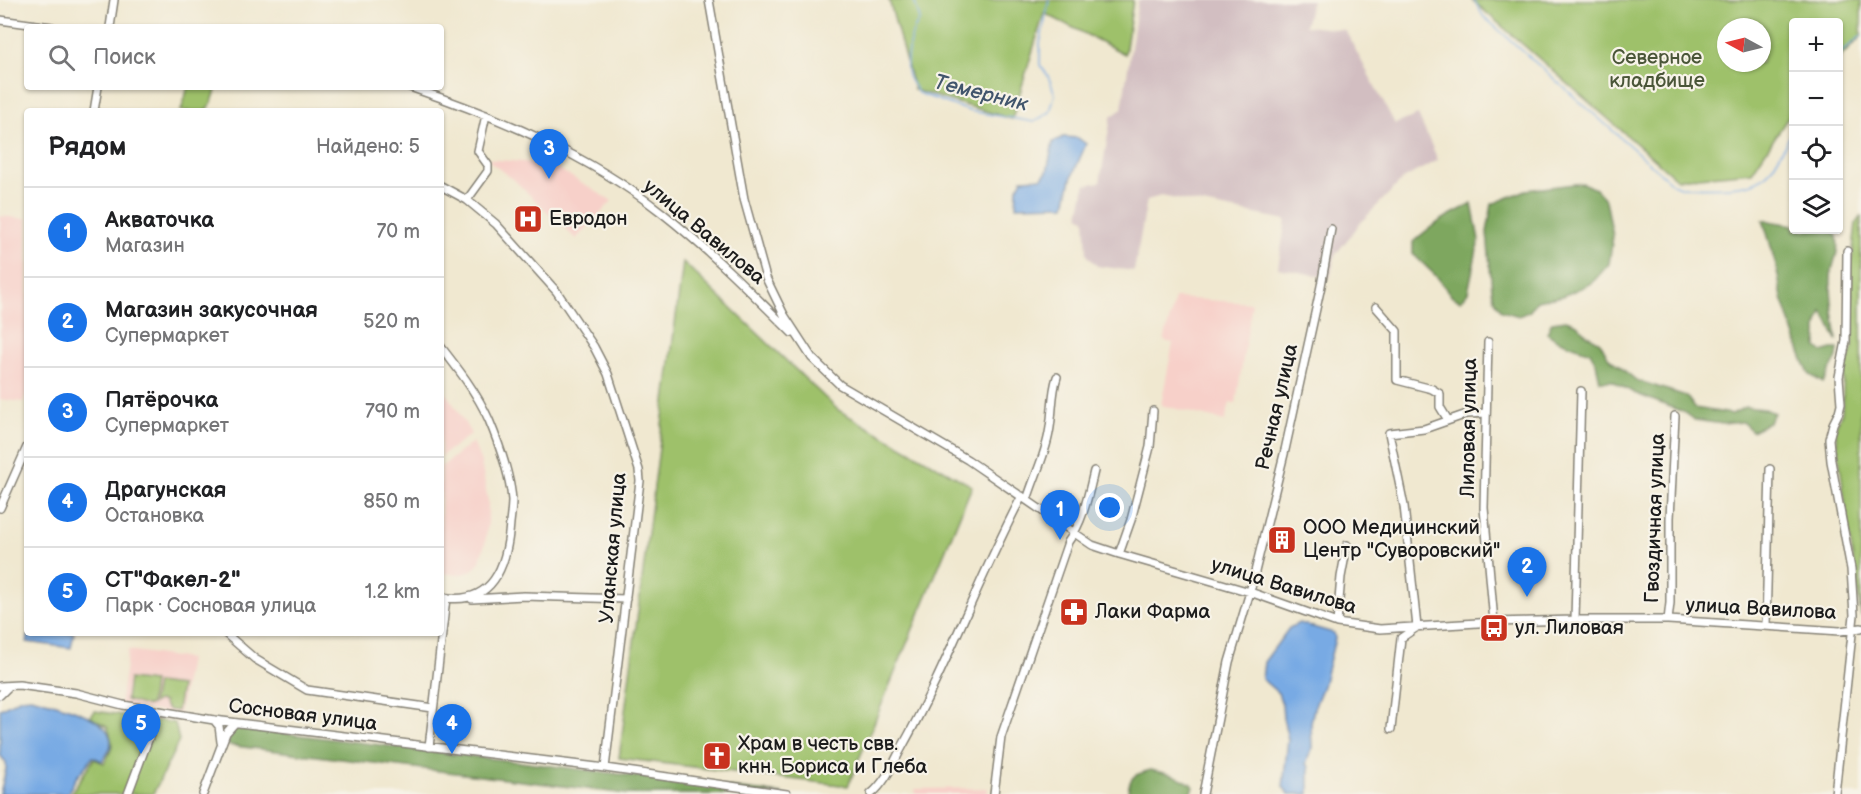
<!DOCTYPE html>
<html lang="ru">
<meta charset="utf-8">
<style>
body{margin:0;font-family:"Balsamiq Sans",sans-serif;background:#f6f6f6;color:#202124}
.controls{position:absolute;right:18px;top:18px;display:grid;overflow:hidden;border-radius:6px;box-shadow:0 2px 4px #0004}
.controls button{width:54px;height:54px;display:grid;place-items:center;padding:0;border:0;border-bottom:2px solid #e0e0e0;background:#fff;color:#202124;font:30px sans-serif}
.compass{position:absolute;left:1717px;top:18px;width:54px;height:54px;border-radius:50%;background:#fff;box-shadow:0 2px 4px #0004;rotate:277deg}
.you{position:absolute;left:1110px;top:508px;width:21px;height:21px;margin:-15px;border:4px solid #fff;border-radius:50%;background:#1a73e8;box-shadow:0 0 0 9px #1a73e833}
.badge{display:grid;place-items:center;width:39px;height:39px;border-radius:50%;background:#1a73e8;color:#fff;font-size:20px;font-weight:700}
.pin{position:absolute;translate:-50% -50px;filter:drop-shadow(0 2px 3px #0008)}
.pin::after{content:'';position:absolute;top:32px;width:21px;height:18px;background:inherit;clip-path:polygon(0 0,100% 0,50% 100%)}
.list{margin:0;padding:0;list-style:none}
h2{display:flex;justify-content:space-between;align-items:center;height:78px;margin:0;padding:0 24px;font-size:26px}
h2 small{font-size:20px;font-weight:400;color:#757577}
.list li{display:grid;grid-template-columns:39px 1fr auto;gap:18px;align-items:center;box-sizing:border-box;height:90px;padding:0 24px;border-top:2px solid #e0e0e0}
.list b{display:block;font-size:22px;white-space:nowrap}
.list p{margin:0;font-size:20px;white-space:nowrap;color:#757577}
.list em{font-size:20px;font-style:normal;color:#757577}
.icon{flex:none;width:33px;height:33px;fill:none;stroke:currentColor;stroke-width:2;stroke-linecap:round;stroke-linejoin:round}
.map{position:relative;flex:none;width:1861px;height:794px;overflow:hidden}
.search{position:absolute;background:#fff;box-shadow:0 2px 4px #0004;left:24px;top:24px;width:420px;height:66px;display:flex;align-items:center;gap:15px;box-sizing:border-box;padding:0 21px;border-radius:6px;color:#757577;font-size:22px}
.panel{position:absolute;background:#fff;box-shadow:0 2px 4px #0004;left:24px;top:108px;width:420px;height:528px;border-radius:6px}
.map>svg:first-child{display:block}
.built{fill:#f7d0c9}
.industrial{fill:#d2bec1}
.green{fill:#9ec16b;stroke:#5d6e44;stroke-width:1.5;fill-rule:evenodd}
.forest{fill:#7ea75f;stroke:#4d623e;stroke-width:1.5}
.water{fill:#78aae4;stroke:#4a6380;stroke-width:1.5}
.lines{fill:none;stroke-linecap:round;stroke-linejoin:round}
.stream{stroke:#78aae4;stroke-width:1.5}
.minor-casing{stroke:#868276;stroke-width:10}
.minor{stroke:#fff;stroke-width:7}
.labels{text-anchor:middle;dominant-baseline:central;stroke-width:4.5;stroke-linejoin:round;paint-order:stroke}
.park-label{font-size:20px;fill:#4a5638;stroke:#f7f3e8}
.poi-label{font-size:20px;fill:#1c1c1c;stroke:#f7f3e8;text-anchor:start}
.street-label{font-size:20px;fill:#1c1c1c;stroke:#f7f3e8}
.water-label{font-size:21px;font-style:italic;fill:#41556c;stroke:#f7f3e8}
</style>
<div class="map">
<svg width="1861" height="794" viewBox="0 0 1861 794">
<rect width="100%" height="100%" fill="#f7f3e8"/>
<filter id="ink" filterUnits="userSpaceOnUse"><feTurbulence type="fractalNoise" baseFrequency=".0167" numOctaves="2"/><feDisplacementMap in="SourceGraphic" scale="12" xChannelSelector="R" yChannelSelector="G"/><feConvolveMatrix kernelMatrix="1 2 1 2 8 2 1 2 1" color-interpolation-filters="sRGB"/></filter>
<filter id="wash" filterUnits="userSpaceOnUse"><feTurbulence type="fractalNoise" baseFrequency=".008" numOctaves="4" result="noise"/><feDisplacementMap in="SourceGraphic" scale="24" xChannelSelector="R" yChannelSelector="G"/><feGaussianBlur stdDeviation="1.35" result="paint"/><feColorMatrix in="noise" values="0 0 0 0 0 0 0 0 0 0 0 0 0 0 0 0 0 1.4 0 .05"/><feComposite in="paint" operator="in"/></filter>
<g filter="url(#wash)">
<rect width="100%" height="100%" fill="#f0e8d0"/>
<!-- built -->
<path class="built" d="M486,159L550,164L612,201L576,239L514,180Z
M0,216L27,219V390L23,402L0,399Z
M1175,298L1252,303L1236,403H1230L1225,421L1161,405L1173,343L1164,341Z
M441,386L458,411L471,434L441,456Z
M473,442L481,462L488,501V523L485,543L480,561L475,568L467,573L457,575L442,573H441V467Z
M128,650L189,659L179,714L120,706Z
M988,788L987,794H915V789Z"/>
<!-- industrial -->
<path class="industrial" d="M1138,0H1312L1305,26L1345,30L1395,124L1418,115L1438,160L1403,179L1363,220L1335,255L1330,278L1278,268L1286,220L1161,196L1147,200L1134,271L1097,266L1087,255L1085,218L1079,216L1085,185L1100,182L1111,117L1122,109Z"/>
<!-- green -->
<path class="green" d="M889,0H1133L1125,54L1044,13L1012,119L914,90Z
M1472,0H1861V37L1839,58L1838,22H1794L1793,110L1752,172L1677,179ZM1726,27H1762V63H1726Z
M188,87H217L212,102L206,111H181Z
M1861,216V616L1835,429L1842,412L1844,371L1853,347L1854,315L1850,276L1856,223Z
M683,262L838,410L972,486L848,786L619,758Z
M129,679L153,682L150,705L147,706L126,700Z
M156,683L181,686L177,711L169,710L164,705V702L157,701L152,705Z
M95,711L175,723L179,741L153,794H70L94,759L104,763C114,748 114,743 107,726L90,717Z"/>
<!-- forest -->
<path class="forest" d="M1582,183L1596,189L1606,200L1613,236L1609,264L1592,283L1563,296L1537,301L1530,311L1519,316L1502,311L1495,301L1492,290L1487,232L1492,204L1526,190Z
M1472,204L1479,240L1468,292L1461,301L1452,297L1438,278L1413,254V242C1433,224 1448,215 1472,204Z
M1763,220L1793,225L1794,230H1829L1837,236C1840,256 1832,261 1831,278C1830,300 1835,320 1837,341L1828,321L1822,312L1817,326V348L1822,352L1832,349H1838L1837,358L1823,383L1809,374L1800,352L1782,298L1775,260Z
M1566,320L1577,324L1586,334L1600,342L1608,357L1636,380L1686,396L1695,408L1732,414L1745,407L1764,409L1774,413L1769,422L1752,431L1742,422L1723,424L1694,420L1683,412L1634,393L1612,381H1600L1596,363L1590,352L1557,340L1547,333L1552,322Z
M232,727L783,794H627L227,745Z
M1151,770C1166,774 1182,775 1194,787L1191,794L1128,793C1129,776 1135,774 1151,770Z"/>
<!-- water -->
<path class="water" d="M1063,137L1078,138L1086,144L1071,179L1065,205L1016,206L1017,188L1022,179L1041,178L1047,172L1053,142Z
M1299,623L1334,633L1335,639L1323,686L1314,708L1311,723L1312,748L1306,764L1309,767V794H1289L1283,787L1288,739L1283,718L1282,704L1278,693L1262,679L1264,662L1289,628Z
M29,633H74L71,648L27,642Z
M31,697C55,704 138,721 102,761L93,757L76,778L67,794H0L6,769V763L0,755V709L21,698Z"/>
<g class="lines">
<!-- stream -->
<path class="stream" d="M914,0L920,19C910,32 904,60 908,76C910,81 915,88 918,93L970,111L1034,122L1050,112L1055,94L1048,76L1040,65V43L1049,0
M1474,0L1483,16L1673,184L1680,187C1702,187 1752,192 1767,174C1778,161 1785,144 1794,129
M1838,55L1861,36"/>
</g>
</g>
<g filter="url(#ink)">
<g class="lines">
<!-- minor casing -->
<g class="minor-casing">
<path id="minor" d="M709,0L744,199L766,278L784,315L812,358L840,385L968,460L1092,545L1119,554L1250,592L1337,623L1380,629L1494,622L1575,620H1668L1840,631L1861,628
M0,20L52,27
M110,27L114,0
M410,87C498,117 587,154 661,212C708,249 750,291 792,333
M94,111L98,87
M441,186L467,200L496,224L557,292L594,347L608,374L639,470L640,481L605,768
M467,200L488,171V165L478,151L486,115
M1376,307L1397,331V380L1432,389L1440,394V407L1448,420
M1488,342L1484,508L1494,622
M441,347C459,370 477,393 489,420C499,444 510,474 512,500C512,507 511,515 510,523C507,566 493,607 441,597
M1027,500C1034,477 1045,456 1049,433C1053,414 1051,395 1057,377
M0,508L27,447
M1119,554L1131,520L1150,447L1153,411
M472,599L524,596L626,599
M1575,620L1581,391
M1668,620L1670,603V518L1675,416
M1337,623L1341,577L1347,545
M1766,626L1770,469
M225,633L255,659L307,690L433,708
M0,686L19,685L76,693L123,705L214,720L605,768L787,794
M0,695L9,686
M214,720L219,726L221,742
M1391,729L1401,638L1417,627L1404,506L1389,433L1424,429L1467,414L1486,413
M429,747L446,598
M128,794L151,732L153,711
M203,794L226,733L235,723
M871,794C885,783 893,764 901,749C947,667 978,579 1022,496
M994,794L1001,737L1068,542C1083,522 1088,496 1094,471
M1203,794L1229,662L1250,592L1285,450L1321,286L1331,229
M1835,794L1854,615L1851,569L1831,461L1829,439L1833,424L1839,412L1841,404L1839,377L1846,341L1847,251"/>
</g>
<!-- minor -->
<use href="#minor" class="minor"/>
</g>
</g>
<!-- icons -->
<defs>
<g id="hospital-square" transform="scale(1.5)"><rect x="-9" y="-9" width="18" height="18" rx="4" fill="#c8321e" stroke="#f7f3e8"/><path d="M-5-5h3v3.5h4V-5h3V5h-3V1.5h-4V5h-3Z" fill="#fff"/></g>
<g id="building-square" transform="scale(1.5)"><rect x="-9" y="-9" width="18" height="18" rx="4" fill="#c8321e" stroke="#f7f3e8"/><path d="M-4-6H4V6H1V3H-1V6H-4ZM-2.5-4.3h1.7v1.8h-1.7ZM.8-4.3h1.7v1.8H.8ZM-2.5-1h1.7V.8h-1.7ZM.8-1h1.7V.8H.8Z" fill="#fff"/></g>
<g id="pharmacy-square" transform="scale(1.5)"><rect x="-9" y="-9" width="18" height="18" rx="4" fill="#c8321e" stroke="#f7f3e8"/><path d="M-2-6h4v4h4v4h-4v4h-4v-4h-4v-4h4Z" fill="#fff"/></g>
<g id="bus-square" transform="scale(1.5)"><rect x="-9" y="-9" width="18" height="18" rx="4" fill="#c8321e" stroke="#f7f3e8"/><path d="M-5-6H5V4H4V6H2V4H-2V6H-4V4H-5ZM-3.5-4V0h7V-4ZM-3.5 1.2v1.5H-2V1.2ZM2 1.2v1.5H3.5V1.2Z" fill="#fff"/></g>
<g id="church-square" transform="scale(1.5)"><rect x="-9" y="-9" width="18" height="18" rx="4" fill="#c8321e" stroke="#f7f3e8"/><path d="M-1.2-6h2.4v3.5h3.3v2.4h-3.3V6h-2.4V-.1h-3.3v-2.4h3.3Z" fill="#fff"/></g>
</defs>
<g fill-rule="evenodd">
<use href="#hospital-square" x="528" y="219"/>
<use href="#building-square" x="1282" y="540"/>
<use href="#pharmacy-square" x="1074" y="612"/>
<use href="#bus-square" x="1494" y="628"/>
<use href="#church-square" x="717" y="756"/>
</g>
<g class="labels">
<!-- park labels -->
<g class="park-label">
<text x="1657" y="58">Северное<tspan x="1657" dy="23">кладбище</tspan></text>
</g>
<!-- poi labels -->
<g class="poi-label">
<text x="549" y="219">Евродон</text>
<text x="1303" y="528">ООО Медицинский<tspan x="1303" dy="23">Центр "Суворовский"</tspan></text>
<text x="1095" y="612">Лаки Фарма</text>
<text x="1515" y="628">ул. Лиловая</text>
<text x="738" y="744">Храм в честь свв.<tspan x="738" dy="23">кнн. Бориса и Глеба</tspan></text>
</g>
<!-- street labels -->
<g class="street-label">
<text transform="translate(704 232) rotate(40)">улица Вавилова</text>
<text transform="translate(1277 407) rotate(-77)">Речная улица</text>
<text transform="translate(1469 428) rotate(-89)">Лиловая улица</text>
<text transform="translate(1655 518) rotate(-88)">Гвоздичная улица</text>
<text transform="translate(613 548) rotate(-85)">Уланская улица</text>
<text transform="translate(1284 586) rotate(17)">улица Вавилова</text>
<text transform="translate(1761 609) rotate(3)">улица Вавилова</text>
<text transform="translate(303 715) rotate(7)">Сосновая улица</text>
</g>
<!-- water labels -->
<g class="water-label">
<text transform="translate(981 93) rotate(14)">Темерник</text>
</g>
</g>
</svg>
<div class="controls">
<button>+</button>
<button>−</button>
<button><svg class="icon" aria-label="locate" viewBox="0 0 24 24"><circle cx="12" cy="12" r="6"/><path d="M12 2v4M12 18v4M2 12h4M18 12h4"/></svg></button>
<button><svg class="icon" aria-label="layers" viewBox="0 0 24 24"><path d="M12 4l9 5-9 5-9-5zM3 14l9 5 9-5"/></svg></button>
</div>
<svg class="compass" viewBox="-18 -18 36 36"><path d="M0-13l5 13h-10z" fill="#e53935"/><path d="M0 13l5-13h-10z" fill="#757577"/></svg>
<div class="you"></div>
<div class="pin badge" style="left:1060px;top:540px">1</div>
<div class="pin badge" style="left:1527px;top:597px">2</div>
<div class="pin badge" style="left:549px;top:179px">3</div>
<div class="pin badge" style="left:452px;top:754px">4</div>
<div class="pin badge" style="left:141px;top:754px">5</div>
<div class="search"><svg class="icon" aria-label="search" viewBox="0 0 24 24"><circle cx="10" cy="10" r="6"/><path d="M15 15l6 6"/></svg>Поиск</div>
<section class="panel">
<h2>Рядом<small>Найдено: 5</small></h2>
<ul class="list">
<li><span class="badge">1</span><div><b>Акваточка</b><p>Магазин</p></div><em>70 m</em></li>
<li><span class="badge">2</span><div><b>Магазин закусочная</b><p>Супермаркет</p></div><em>520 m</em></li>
<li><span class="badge">3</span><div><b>Пятёрочка</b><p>Супермаркет</p></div><em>790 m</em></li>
<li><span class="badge">4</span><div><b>Драгунская</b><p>Остановка</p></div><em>850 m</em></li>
<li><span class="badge">5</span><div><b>СТ&quot;Факел-2&quot;</b><p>Парк · Сосновая улица</p></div><em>1.2 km</em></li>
</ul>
</section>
</div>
